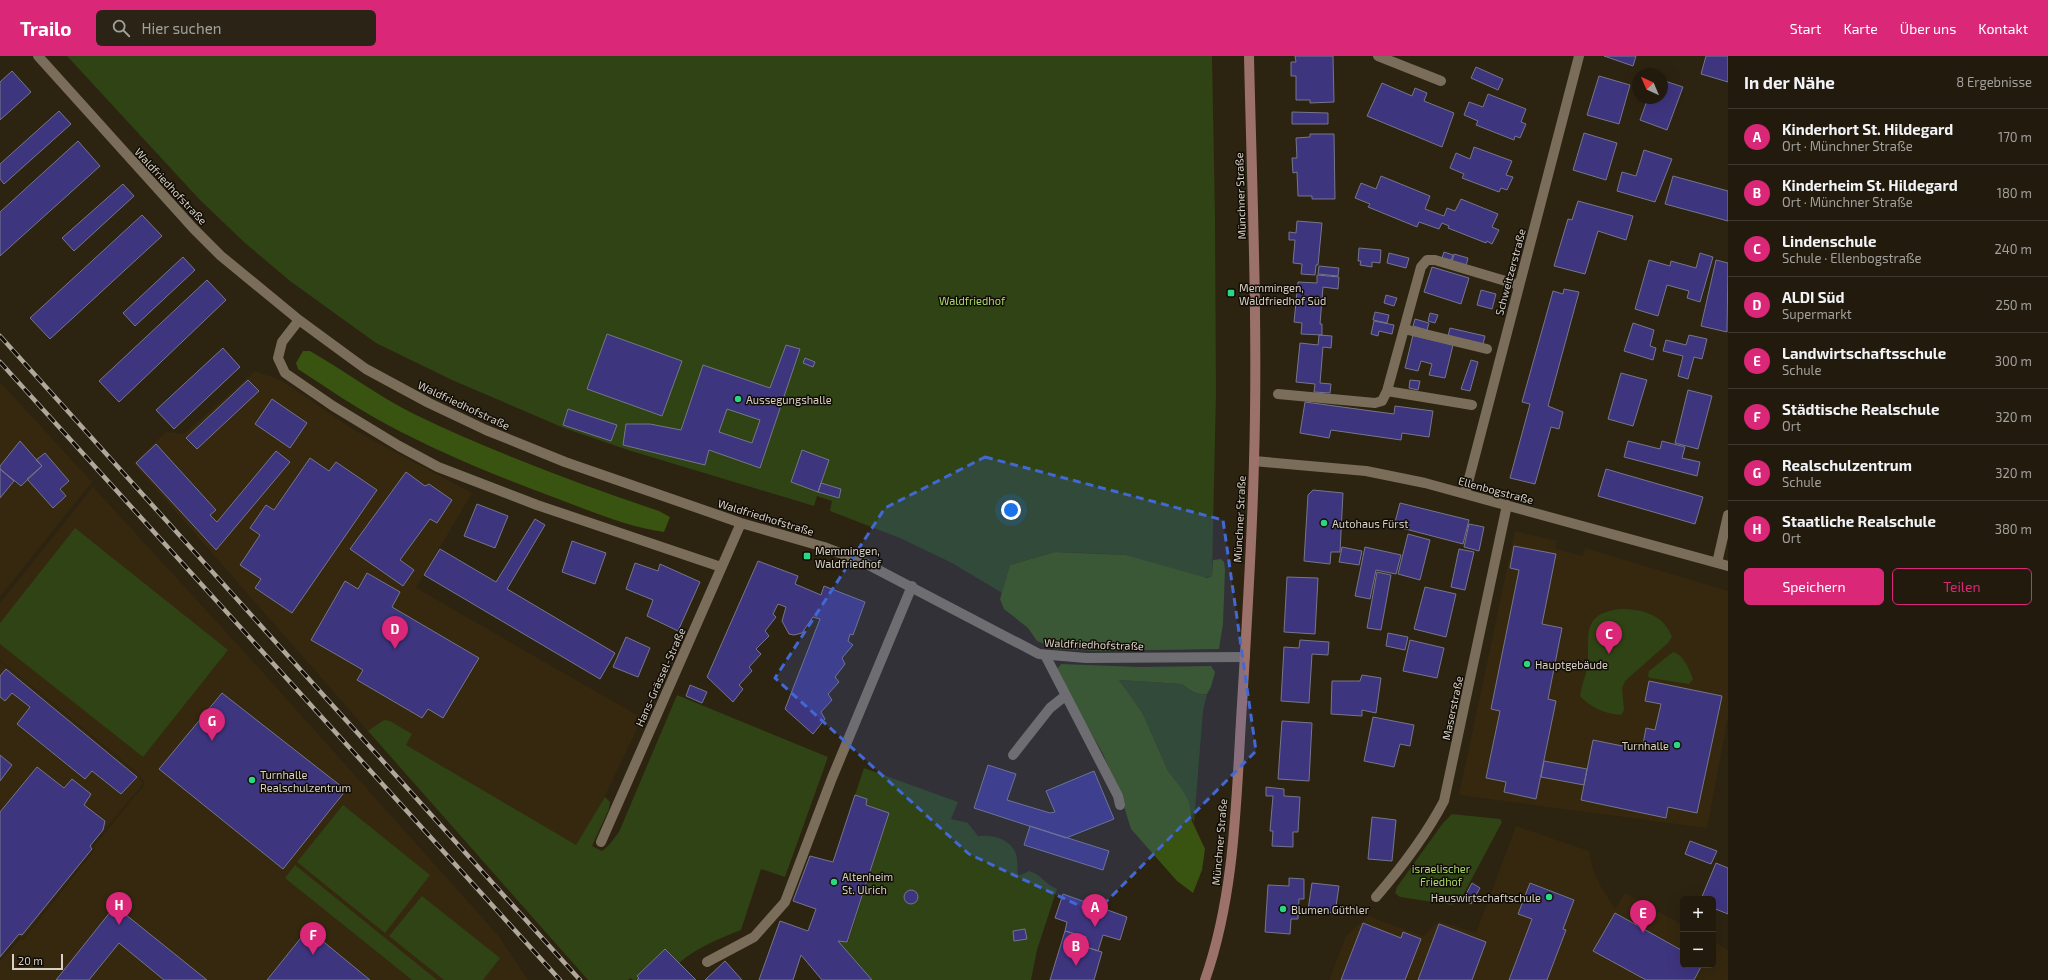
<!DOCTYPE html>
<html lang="de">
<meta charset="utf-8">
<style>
body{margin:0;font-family:"Exo 2",sans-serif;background:#2a2316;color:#f1f3f6}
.controls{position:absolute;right:12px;bottom:12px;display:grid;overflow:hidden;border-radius:6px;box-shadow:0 4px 16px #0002}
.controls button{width:36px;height:36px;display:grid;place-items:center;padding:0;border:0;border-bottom:1px solid #3f382e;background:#221a0d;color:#f1f3f6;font:20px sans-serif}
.compass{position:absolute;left:1632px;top:12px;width:36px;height:36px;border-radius:50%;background:#221a0d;box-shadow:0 4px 16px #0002;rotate:316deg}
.scale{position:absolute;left:12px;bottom:10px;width:51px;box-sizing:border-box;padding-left:4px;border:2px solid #d7d1c6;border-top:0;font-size:11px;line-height:14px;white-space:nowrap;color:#d7d1c6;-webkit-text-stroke:3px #120d06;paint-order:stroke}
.you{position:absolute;left:1011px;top:454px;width:14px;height:14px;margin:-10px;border:3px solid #fff;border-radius:50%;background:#1a73e8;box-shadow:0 0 0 6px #1a73e833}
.badge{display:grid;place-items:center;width:26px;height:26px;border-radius:50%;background:#db2777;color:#fff;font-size:13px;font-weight:700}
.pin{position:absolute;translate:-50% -33px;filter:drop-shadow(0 1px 2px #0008)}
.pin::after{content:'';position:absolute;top:21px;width:14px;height:12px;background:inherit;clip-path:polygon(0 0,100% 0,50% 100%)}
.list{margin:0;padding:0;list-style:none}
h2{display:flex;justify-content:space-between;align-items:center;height:52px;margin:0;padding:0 16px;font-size:17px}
h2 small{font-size:13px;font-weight:400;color:#a2a19d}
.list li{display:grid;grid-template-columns:26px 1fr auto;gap:12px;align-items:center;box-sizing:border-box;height:56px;padding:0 16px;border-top:1px solid #3f382e}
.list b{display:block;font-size:15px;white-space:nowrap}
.list p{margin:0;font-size:13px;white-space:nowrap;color:#a2a19d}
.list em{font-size:13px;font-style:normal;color:#a2a19d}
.actions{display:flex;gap:8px;padding:12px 16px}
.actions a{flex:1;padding:9px 0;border:1px solid #db2777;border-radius:6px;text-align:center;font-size:14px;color:#db2777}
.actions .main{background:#db2777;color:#fff}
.icon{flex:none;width:22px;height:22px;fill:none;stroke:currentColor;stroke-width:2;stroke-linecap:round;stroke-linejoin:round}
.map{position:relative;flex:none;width:1728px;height:924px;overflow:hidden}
header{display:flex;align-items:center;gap:24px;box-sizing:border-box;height:56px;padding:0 20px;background:#db2777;color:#fff}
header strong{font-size:19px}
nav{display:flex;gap:22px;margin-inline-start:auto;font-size:14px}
.search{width:280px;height:36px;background:#2a2316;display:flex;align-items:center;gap:10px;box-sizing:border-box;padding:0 14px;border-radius:6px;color:#a2a19d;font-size:15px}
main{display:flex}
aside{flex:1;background:#221a0d}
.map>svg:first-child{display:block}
.built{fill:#35280f}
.green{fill:#2f4314}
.forest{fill:#395310}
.building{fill:#3e357f;stroke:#75768b;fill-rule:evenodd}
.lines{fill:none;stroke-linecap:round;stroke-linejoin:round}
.lane{stroke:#7a6e5a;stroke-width:10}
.street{stroke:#7a6e5a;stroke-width:10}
.secondary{stroke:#9c7169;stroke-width:10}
.rail-casing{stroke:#afa89b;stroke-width:4.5}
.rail{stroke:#120d06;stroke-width:3;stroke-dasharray:9;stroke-linecap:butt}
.marked{fill:#4268d4;fill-opacity:0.2;stroke:#4268d4;stroke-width:3;stroke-dasharray:8 5;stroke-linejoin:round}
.poi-dot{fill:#2ad884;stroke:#120d06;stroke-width:1.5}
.labels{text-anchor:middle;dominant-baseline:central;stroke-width:3;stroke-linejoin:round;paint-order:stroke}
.street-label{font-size:11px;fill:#d7d1c6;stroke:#120d06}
.poi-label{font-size:11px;fill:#d7d1c6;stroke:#120d06;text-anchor:start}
.park-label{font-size:11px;fill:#aadb6b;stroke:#120d06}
</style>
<header>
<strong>Trailo</strong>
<div class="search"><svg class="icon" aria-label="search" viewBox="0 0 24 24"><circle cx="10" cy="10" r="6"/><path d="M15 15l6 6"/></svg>Hier suchen</div>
<nav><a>Start</a><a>Karte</a><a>Über uns</a><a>Kontakt</a></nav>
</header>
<main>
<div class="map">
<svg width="1728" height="924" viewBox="0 0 1728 924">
<rect width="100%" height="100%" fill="#2d2311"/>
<!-- built -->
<path class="built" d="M255,315L281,324L354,374L472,437L416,532L642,662L577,799L482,756L368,675L133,407L166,376L184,378Z
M0,326L92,426L0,541Z
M93,431L250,602L497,878L528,924H0V905L20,883L23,884L95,793L94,790L145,728L139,718L0,604V547Z
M1515,475L1557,485L1556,493L1583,500L1585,492L1728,535V661L1707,772L1459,739Z
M0,605L138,719L143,728L92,789L93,793L23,882L19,881L0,903Z
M1516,770L1589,795L1593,814L1600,829L1615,853L1625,837L1683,869V909H1713V885L1728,894V924H1329L1346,880L1368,860L1423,880L1439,865L1476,877Z"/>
<!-- green -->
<path class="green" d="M67,0H1212L1215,161L1216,337L1212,520L1203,522L1126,499L1086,497L1055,496L1010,509L1002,537L952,507L900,482L830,455L832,445L817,440L814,450L628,394L564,372L452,324L376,287L290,225L245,187L200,144Z
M75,472L228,594L143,701L0,588V567Z
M1620,553C1641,553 1664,558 1672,581L1668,587L1625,625L1622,632L1624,654L1621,659C1605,658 1590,651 1580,640C1581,631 1585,622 1587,613C1591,583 1578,558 1620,553Z
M1673,596C1683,598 1690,614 1693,623L1689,628L1650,622L1648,620L1649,615Z
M1119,624L1182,628C1190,636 1196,639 1207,638L1203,655L1194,767L1182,733L1168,715L1142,656Z
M677,639L828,701L785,821L761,813L741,874C718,883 698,891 679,907L665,893L637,920L639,922L637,924H633L631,922L628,924H588L368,675L384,664L390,665L412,678L406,689L576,789L605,741L610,746L609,753L592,790L602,795L609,789L619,776Z
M864,712L958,746L951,763L968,767L978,780C992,779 1010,782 1016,798C1018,804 1017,813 1018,820L1029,815C1044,820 1043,827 1057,833L1037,894L1031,924H872L838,885L848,886L889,757L866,749L867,743L855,739Z
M343,749L430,819L385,877L297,806Z
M1452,758L1500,763L1502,766L1461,843L1452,849L1400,841L1395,837L1397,831L1443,767Z
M295,809L437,924H412L285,822Z
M422,840L500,902L483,924H444L389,880Z"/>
<!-- forest -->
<path class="forest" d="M303,295H310C345,315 378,340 414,358C493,396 576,427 659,455L670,461L664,476C629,471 595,457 561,444C501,422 442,398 386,368C356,352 327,332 298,313L296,307Z
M1055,496L1126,499L1207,522L1212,520L1213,504L1221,503L1224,506L1225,513L1223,568L1219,593L1101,595L1056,593L1037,585L1028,572L1004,553L1000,543L1010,509Z
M1061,608L1140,611L1211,610L1215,616L1211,631L1207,638C1196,639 1190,635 1182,628L1119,624L1142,656L1168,715L1182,733L1189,746L1192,765L1205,793L1202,814L1193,837L1177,825L1131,773L1121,741L1103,698L1058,619L1057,613Z"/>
<!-- building -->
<path class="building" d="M1295,0H1333L1334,46L1310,47V44H1296V20H1291V6H1296Z
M1604,0H1636L1633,10Z
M1706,0H1728V26L1701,18Z
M1476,11L1503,23L1498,34L1471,22Z
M12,15L31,36L0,64V26Z
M1599,20L1630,29L1619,68L1587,59Z
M1662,24L1683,31L1667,74L1640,64L1648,42H1662Z
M1382,27L1412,40L1415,32L1427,37L1424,45L1454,57L1442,91L1367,60Z
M1488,38L1526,53L1521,66L1526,68L1520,82L1515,80L1514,84L1476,69L1478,65L1464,59L1469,46L1483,51Z
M59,55L71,68L4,128L0,123V108Z
M1292,56L1328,57V68H1292Z
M1584,77L1617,87L1606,124L1573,114Z
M1310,78H1334L1335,143H1312V140H1298L1297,116L1293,117L1292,102H1297L1296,82L1310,81Z
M78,85L100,110L0,200V156Z
M1474,91L1512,105L1506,119L1513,121L1507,134L1501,132L1499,136L1462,122L1464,118L1450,112L1456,97L1470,103Z
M1644,94L1672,103L1655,146L1617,135L1622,116L1636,120Z
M1381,120L1430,140L1425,153L1444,160L1447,152L1455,155L1461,143L1498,158L1492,171L1499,174L1492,188L1487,185L1486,187L1448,172L1449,170L1442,167L1439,173L1419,166L1417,171L1368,151L1370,148L1355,142L1361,127L1376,133Z
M1673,120L1728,135V165L1665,148Z
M123,128L134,140L74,195L62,182Z
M1578,145L1633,160L1626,184L1598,175L1585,218L1554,210L1568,163L1572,164Z
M142,159L162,180L50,283L30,262Z
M1297,165L1322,167L1318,209H1316L1315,219L1301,218L1302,208L1293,207L1295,184H1289V176L1296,177Z
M1359,192L1381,194L1380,207L1372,206V211L1360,209L1361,205H1358Z
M1444,196L1453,199L1451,204L1442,202Z
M1389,197L1409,202L1406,212L1387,207Z
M1700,197L1713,201L1700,246L1687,242L1689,235L1667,229L1658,260L1635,253L1649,204L1670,210L1671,205L1696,212Z
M1454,198L1468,202L1466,210L1452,206Z
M183,201L195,214L135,270L123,257Z
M1716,204L1728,207L1727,276L1701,270Z
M1319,210L1339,212L1338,220L1318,218Z
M1432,211L1469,222L1461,248L1424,236Z
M1317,219L1339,221L1338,233L1323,231L1320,268H1322V279L1301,278L1302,267L1294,266L1298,226L1317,227Z
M207,224L226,244L119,346L99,325Z
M1564,233L1579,236L1548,350L1563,356L1559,373L1551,371L1535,428L1510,422L1530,348L1522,346L1553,235L1563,238Z
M1481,234L1496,238L1492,253L1477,249Z
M1386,239L1397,242L1394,250L1384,247Z
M1375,256L1389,259L1387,267L1373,264Z
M1430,257L1438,259L1435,267L1428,265Z
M1415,263L1429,267L1427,274L1413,270Z
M1374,265L1394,269L1392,278L1379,275L1378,280L1371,278Z
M1633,267L1654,274L1650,290L1656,292L1653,304L1624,295Z
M1450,272L1485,280L1483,288L1448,280Z
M607,278L682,305L662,360L587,333Z
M1319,279L1332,280L1331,292L1323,291L1320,327L1331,328L1330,337L1314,336L1315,328L1296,326L1300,287L1318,289Z
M1413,279L1453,289L1445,322L1429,319L1432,308L1421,305L1418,315L1405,312Z
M1689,279L1707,283L1702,303L1694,301L1688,323L1678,320L1683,300L1663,295L1666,284L1686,289Z
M786,289L800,293L760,412L709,394L705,409L623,389L626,368H650L681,374L703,309L770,332ZM727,353L760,364L752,387L719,376Z
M223,292L240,311L174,373L156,354Z
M805,302L815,306L813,311L803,307Z
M1471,304L1478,306L1470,335L1461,333Z
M1621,317L1647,324L1633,370L1608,363Z
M248,324L259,335L197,393L186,382Z
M1410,324L1420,325L1418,334L1409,332Z
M1688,334L1712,340L1698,393L1675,387Z
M272,343L307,367L290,392L255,368Z
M1305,346L1394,358L1395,350L1433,355L1429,381L1402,377L1401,384L1331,374L1329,382L1300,377Z
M568,353L617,369L611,385L563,369Z
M20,385L42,410L21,430L0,413V410Z
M1628,385L1660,393L1662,385L1685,391L1682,402L1700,406L1697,420L1624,401Z
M156,388L216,454L210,459L217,466L276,395L290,406L216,494L136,407Z
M802,394L829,404L818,436L791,426Z
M45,397L69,425L60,433L66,440L53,452L27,423L42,410L36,404Z
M310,402L329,415L336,406L377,434L292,557L255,532L261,523L240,509L260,479L250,472L266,449L274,454Z
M0,413L14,425L0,442Z
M1606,413L1703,441L1695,468L1598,440Z
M406,416L425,430L429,428L452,444L437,467L430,463L400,504L414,514L403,530L350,493Z
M821,427L841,433L839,442L818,436Z
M1313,434L1343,437L1340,496H1331L1330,508L1304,505L1308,439Z
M1400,447L1469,464L1463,488L1394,470Z
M477,448L508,460L495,492L464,480Z
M535,463L545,469L507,533L615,597L600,623L424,519L440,493L496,526Z
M1469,468L1484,471L1479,495L1464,491Z
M1408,478L1430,484L1420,524L1398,518Z
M572,485L606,497L595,528L562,516Z
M1514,490L1556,498L1542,568L1562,572L1548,643L1556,645L1536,743L1504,736L1506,726L1486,722L1500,655L1491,653L1519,514L1510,512Z
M1342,491L1362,495L1359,509L1339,506Z
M1365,491L1401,499L1396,518L1376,514L1370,543L1355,540Z
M1459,493L1474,496L1465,534L1451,531Z
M758,505L798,520L795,528L821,539L824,530L865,546L853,579L850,578L848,585L853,589L842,602L845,608L835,621L839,626L828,638L832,644L821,656L825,663L813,678L785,653L820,563L813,561L802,577L794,579L789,578L782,565L786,551L778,548L773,558L776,561L765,575L769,580L756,593L761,598L749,611L752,615L739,629L743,633L733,646L707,621Z
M635,507L658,515L660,508L700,526L678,575L647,560L653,544L626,533Z
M1377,516L1391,519L1381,574L1367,572Z
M367,517L400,536L392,551L479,602L443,662L428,653L422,662L357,624L363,614L311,584L345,525L358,533Z
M1287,521L1318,522L1315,578L1284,576Z
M1425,531L1456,538L1446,581L1414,573Z
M1388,577L1408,581L1405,594L1386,590Z
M626,581L650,592L638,621L613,611Z
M1300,584L1329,586L1328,599L1312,598L1309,647L1281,645L1284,591L1299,592Z
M1410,584L1444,592L1437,622L1403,615Z
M6,613L137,721L121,738L92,715L85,723L17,668L30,651L12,637L5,645L0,641V620Z
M1362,619L1381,622L1376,657L1362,654V660L1331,658L1332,625H1360Z
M1649,625L1722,640L1697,757L1668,751L1666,762L1581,744L1593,684L1642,694L1646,672L1655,674L1661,648L1645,645Z
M690,629L707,636L702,647L686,640Z
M222,637L346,734L283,813L159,713Z
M1373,661L1414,669L1410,690L1400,688L1394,711L1364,705Z
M1282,665L1312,667L1309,725L1278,723Z
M0,699L12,709L0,725Z
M1544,705L1587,713L1584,729L1541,721Z
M988,709L1016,718L1007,744L1050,757L1055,756L1046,735L1094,715L1114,763L1066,782L974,752Z
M37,711L64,732L72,723L91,738L84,749L105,765L103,774L90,790L92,793L22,879L19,878L0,901V756Z
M1266,731L1284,733V740L1300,741L1298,776H1293V791L1272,790L1273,775H1270L1273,740H1266Z
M855,739L867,743L866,749L889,757L847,886L838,885L872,924H822L801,899L793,924H759L780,865L808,875L816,853L793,845L810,800L833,806Z
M1372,761L1396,764L1392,805L1368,803Z
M1030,770L1109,795L1103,814L1024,789Z
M1690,785L1717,795L1711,808L1685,798Z
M1716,807L1728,812V858L1713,852V843H1701Z
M1289,822L1304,823V843H1299L1298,863H1291L1290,878L1265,876L1268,829L1289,830Z
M1312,827L1339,830L1335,857L1308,854Z
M1472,827L1480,832L1471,848L1463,844Z
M1530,827L1574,844L1563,873L1566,874L1547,924H1509L1532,863L1518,858Z
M904 841a7 7 0 1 1 14 0a7 7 0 1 1-14 0Z
M1063,838L1127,861L1120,884L1103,879L1098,895L1083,890L1086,881L1065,875L1067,866L1055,862Z
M115,850L207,924H164L119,887L89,924H56Z
M1615,857L1683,895V909H1702L1694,924H1646L1593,895Z
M1363,867L1401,882L1403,876L1421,883L1405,924H1341Z
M1439,868L1486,886L1472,924H1418Z
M308,873L370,924H267Z
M1025,873L1027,883L1014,885L1013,875Z
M1065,875L1086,881L1083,890L1102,896L1094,924H1050Z
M665,893L696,924H637L639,922L637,920Z
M725,905L742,924H705Z"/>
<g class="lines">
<!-- lane -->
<path class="lane" d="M1378,0L1441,25
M1404,273L1487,293
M1387,335L1472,349
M1278,338L1375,347L1382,345L1387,335L1421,211L1427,204H1435L1519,229
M1045,599L1118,740L1120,749
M1013,699L1050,652L1065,640
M707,906L754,881L785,846L832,722L912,530"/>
<!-- street -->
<path class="street" d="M38,0L193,172L221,200L299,264L348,300L366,313L429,347L486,374L565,406L741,467L824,491L863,506L1039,598L1086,602L1245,601
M299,264L282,286L278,302L285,317L333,350L399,390L438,411L537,449L721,511
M1254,405L1366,415L1425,427L1728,510
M1465,438L1579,0
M1717,507L1728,459
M601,786L741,467
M1376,841C1402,811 1425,781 1444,745L1507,449"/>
<!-- secondary -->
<path class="secondary" d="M1205,924C1236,836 1236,740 1242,648C1247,567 1252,486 1254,406C1258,271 1252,134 1249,0"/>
<!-- rail casing -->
<g class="rail-casing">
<path id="rail" d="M0,280L580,924
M0,306L560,924"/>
</g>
<!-- rail -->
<use href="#rail" class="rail"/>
</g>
<!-- marked area -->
<path class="marked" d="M985,401L1223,464L1256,695L1095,857L969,798L775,622L885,452Z"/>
<!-- markers -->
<g class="poi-dot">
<rect x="1227" y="233" width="8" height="8" rx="2"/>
<circle cx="738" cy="343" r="4"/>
<circle cx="1324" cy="467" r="4"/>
<rect x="803" y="496" width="8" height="8" rx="2"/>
<circle cx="1527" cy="608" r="4"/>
<circle cx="1677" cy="689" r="4"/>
<circle cx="252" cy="724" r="4"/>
<circle cx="834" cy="826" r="4"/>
<circle cx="1549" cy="841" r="4"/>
<circle cx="1283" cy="853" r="4"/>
</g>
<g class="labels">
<!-- street labels -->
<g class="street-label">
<text transform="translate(171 130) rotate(47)">Waldfriedhofstraße</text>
<text transform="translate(1240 140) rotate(-92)">Münchner Straße</text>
<text transform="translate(1510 216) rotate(-75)">Schweitzerstraße</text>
<text transform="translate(464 349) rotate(25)">Waldfriedhofstraße</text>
<text transform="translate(1496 434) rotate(15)">Ellenbogstraße</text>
<text transform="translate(766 461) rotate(17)">Waldfriedhofstraße</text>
<text transform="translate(1239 463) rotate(-87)">Münchner Straße</text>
<text transform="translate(1094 588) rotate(2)">Waldfriedhofstraße</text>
<text transform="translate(660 621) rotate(-66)">Hans-Grässel-Straße</text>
<text transform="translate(1452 652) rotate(-78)">Maserstraße</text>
<text transform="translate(1219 786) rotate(-85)">Münchner Straße</text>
</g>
<!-- poi labels -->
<g class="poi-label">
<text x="1239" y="231">Memmingen,<tspan x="1239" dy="13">Waldfriedhof Süd</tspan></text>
<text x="746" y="343">Aussegungshalle</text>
<text x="1332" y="467">Autohaus Fürst</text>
<text x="815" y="494">Memmingen,<tspan x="815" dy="13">Waldfriedhof</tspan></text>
<text x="1535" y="608">Hauptgebäude</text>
<text x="1669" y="689" text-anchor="end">Turnhalle</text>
<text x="260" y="718">Turnhalle<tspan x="260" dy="13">Realschulzentrum</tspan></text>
<text x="842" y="820">Altenheim<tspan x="842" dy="13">St. Ulrich</tspan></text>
<text x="1541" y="841" text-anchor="end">Hauswirtschaftschule</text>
<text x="1291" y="853">Blumen Güthler</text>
</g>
<!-- park labels -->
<g class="park-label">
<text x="972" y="244">Waldfriedhof</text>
<text x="1441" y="812">israelischer<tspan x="1441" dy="13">Friedhof</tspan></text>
</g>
</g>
</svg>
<div class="controls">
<button>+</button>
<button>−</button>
</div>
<svg class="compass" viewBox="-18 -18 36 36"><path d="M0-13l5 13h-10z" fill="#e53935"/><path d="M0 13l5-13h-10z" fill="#a2a19d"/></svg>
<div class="scale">20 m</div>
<div class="you"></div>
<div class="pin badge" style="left:1095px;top:871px">A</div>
<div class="pin badge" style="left:1076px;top:910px">B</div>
<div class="pin badge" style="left:1609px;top:598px">C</div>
<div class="pin badge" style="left:395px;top:593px">D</div>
<div class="pin badge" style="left:1643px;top:877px">E</div>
<div class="pin badge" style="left:313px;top:899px">F</div>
<div class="pin badge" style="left:212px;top:685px">G</div>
<div class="pin badge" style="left:119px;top:869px">H</div>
</div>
<aside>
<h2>In der Nähe<small>8 Ergebnisse</small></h2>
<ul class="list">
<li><span class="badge">A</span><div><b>Kinderhort St. Hildegard</b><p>Ort · Münchner Straße</p></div><em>170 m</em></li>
<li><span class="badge">B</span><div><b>Kinderheim St. Hildegard</b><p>Ort · Münchner Straße</p></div><em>180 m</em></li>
<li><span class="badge">C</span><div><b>Lindenschule</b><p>Schule · Ellenbogstraße</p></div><em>240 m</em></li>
<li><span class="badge">D</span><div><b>ALDI Süd</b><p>Supermarkt</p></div><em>250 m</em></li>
<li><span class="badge">E</span><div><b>Landwirtschaftsschule</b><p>Schule</p></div><em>300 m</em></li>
<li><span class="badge">F</span><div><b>Städtische Realschule</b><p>Ort</p></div><em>320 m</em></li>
<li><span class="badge">G</span><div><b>Realschulzentrum</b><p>Schule</p></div><em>320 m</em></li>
<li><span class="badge">H</span><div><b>Staatliche Realschule</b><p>Ort</p></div><em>380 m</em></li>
</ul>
<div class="actions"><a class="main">Speichern</a><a>Teilen</a></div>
</aside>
</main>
